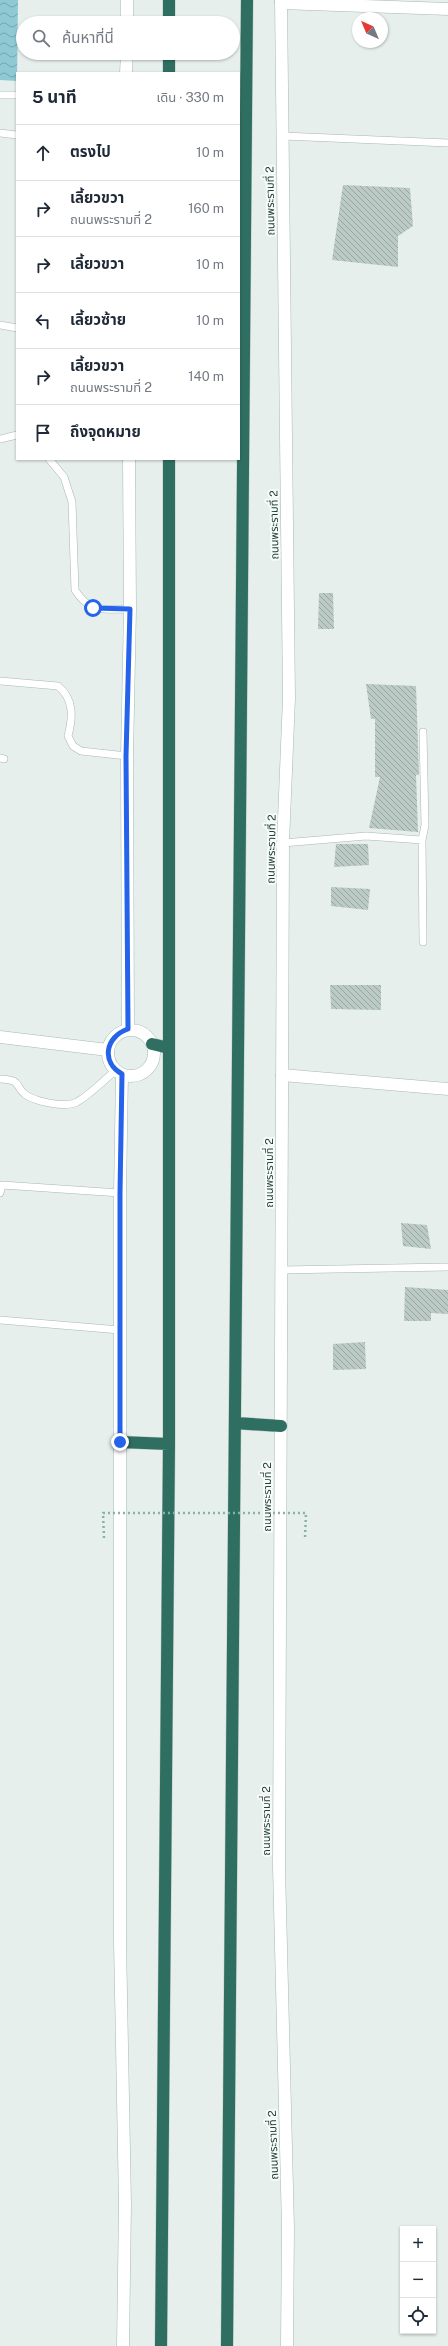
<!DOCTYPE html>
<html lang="th">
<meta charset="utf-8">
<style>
body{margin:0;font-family:"Public Sans","Noto Sans Thai",sans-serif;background:#f2f2f3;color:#1f2937}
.controls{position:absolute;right:12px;bottom:12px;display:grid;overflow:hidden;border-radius:0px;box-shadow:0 1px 3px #0004}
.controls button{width:36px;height:36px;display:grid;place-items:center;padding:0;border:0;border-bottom:1px solid #e0e1e3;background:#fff;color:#1f2937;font:20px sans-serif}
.compass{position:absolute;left:352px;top:12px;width:36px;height:36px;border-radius:50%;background:#fff;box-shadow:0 1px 3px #0004;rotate:316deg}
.stop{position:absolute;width:12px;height:12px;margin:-9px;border:3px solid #2563eb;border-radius:50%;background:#fff}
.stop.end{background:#2563eb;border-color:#fff;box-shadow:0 1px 4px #0008}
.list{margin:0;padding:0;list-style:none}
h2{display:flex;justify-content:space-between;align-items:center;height:52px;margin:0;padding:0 16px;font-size:17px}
h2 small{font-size:13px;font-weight:400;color:#747a83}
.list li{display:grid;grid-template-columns:26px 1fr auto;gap:12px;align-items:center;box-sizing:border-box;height:56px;padding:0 16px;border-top:1px solid #e0e1e3}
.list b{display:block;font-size:15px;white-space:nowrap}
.list p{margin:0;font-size:13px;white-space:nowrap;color:#747a83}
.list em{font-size:13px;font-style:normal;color:#747a83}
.icon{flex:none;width:22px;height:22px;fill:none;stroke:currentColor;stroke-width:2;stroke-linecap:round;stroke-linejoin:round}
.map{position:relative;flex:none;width:448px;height:2346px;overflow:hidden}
.search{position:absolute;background:#fff;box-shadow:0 1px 3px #0004;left:16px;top:16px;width:224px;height:44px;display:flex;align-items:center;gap:10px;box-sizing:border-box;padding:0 14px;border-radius:22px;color:#747a83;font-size:15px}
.panel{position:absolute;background:#fff;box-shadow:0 1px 3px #0004;left:16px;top:72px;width:224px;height:388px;border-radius:0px}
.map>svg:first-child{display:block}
.water{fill:url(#water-waves)}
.building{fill:url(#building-back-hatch)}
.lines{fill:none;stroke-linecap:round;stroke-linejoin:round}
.lane-casing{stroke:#a8b8b2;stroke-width:8}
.street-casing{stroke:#a8b8b2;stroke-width:13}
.secondary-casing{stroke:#a4bbb3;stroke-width:13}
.highway-casing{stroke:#c2cac8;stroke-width:13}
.lane{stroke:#fff;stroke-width:7}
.street{stroke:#fff;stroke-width:12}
.secondary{stroke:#fff;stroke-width:12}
.highway{stroke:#2f6f62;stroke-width:12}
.path-bridge{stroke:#86b3a5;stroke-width:2.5;stroke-dasharray:2 3;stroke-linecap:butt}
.route{stroke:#2563eb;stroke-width:5}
.labels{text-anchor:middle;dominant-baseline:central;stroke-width:4;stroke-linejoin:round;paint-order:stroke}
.street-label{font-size:11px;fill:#24423a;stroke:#f7fbf9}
</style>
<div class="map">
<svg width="448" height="2346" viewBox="0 0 448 2346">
<defs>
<pattern id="water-waves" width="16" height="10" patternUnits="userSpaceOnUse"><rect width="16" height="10" fill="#8ec9d4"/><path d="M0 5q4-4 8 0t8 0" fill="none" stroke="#74a5ad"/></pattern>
<pattern id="building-back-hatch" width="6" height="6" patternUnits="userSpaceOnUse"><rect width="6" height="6" fill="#bbcac4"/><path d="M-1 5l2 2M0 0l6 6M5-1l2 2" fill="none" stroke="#98a6a0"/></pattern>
</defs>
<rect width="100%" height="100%" fill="#e6efeb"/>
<!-- water -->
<path class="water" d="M0,0H18L17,81L0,80Z"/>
<!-- building -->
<path class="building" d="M343,185L410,188L413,226L398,236V267L332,260Z
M319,593H333L334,629H318Z
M366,684L416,686L419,775H416L418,832L369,828L380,777H375V719H371Z
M336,844H368L369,865L334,867Z
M331,887L370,889L368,910L331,906Z
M330,985H381V1010L331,1009Z
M401,1223L427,1225L431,1249L403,1246Z
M405,1287L448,1290V1314L431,1313V1321H404Z
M365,1342L366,1369L333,1370V1344Z"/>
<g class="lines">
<!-- lane casing -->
<g class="lane-casing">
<path id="lane" d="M0,95H17
M0,133L17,135
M283,136L448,143
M0,325L17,328
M0,439L17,435
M49,459L64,477L72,502L75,590C90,614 105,609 130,609
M0,681L58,686C74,699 73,717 68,736L73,746L81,751L127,756
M423,732L425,825L422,840L423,942
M0,758L4,759
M283,843L366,836L422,840
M0,1079C24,1080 13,1086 26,1095C37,1102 65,1108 77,1102C91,1094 104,1080 116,1070
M0,1193L2,1185L120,1193
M281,1270L448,1267
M0,1320L120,1330"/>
</g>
<!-- street casing -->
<g class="street-casing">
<path id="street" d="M281,3L448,9
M282,1075L448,1089"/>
</g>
<!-- secondary casing -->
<g class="secondary-casing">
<path id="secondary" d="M281,0L289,698L283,843L279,1867L288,2228L287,2346
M127,23V0
M126,73L127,53
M128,1029L127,756L130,609L129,459
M108 1053a23 23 0 1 1 46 0a23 23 0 1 1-46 0Z
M0,1037L108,1050
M122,1074L120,1193V1941L125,2204L123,2346"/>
</g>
<!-- highway casing -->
<g class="highway-casing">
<path id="highway" d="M169,23V0
M169,73V53
M152,1044L169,1048
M235,1423L281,1426
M120,1442L169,1444
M161,2346L169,1444V459
M227,2346L247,0"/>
</g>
<!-- lane -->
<use href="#lane" class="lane"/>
<!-- street -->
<use href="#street" class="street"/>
<!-- secondary -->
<use href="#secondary" class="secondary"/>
<!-- highway -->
<use href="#highway" class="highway"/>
<!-- path-bridge -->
<path class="path-bridge" d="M104,1538L103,1513H306L305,1538"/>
</g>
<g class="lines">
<!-- route -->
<path class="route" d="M93,608L130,609L126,756L128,1029C105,1037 101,1062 122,1074L120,1193V1442"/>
</g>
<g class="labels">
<!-- street labels -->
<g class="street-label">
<text transform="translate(270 201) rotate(-91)">ถนนพระรามที่ 2</text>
<text transform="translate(274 525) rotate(-91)">ถนนพระรามที่ 2</text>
<text transform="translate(271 849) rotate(-89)">ถนนพระรามที่ 2</text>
<text transform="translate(269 1173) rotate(-90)">ถนนพระรามที่ 2</text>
<text transform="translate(267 1497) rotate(-90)">ถนนพระรามที่ 2</text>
<text transform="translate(266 1821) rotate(-90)">ถนนพระรามที่ 2</text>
<text transform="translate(273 2145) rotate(-92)">ถนนพระรามที่ 2</text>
</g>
</g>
</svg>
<div class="controls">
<button>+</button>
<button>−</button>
<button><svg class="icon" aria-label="locate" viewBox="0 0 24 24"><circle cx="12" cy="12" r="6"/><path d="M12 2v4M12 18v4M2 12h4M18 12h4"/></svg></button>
</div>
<svg class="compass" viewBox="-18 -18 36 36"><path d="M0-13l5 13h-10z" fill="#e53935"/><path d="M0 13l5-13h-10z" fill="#747a83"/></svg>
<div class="stop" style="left:93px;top:608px"></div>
<div class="stop end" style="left:120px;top:1442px"></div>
<div class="search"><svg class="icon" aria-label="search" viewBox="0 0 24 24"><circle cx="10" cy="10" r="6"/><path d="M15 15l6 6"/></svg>ค้นหาที่นี่</div>
<section class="panel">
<h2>5 นาที<small>เดิน · 330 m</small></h2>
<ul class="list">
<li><svg class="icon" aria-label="ahead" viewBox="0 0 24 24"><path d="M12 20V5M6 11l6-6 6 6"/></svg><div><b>ตรงไป</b></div><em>10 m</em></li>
<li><svg class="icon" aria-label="right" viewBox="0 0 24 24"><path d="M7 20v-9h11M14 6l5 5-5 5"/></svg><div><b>เลี้ยวขวา</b><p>ถนนพระรามที่ 2</p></div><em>160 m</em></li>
<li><svg class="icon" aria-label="right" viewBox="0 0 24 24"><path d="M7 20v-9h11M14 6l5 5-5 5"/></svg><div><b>เลี้ยวขวา</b></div><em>10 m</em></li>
<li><svg class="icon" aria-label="left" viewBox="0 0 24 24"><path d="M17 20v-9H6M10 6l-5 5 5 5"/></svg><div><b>เลี้ยวซ้าย</b></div><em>10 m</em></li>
<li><svg class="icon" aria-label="right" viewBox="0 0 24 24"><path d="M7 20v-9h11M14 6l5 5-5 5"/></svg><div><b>เลี้ยวขวา</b><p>ถนนพระรามที่ 2</p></div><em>140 m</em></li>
<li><svg class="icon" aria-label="arrive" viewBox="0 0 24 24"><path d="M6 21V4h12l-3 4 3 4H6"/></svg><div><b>ถึงจุดหมาย</b></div></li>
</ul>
</section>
</div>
